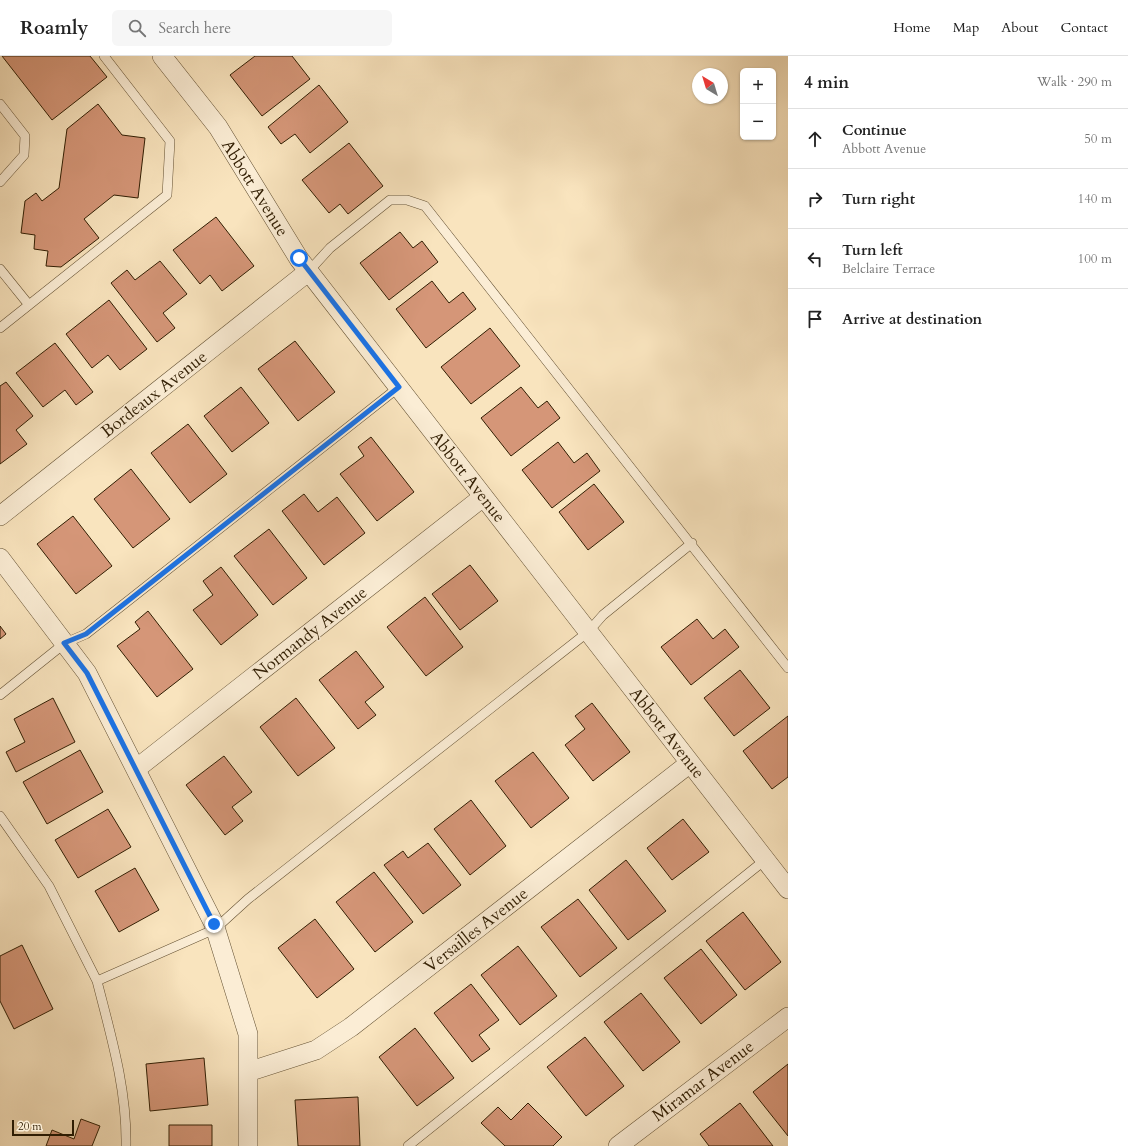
<!DOCTYPE html>
<meta charset="utf-8">
<style>
body{margin:0;font-family:Cardo,serif;background:#f6f6f6;color:#222}
.controls{position:absolute;right:12px;top:12px;display:grid;overflow:hidden;border-radius:6px;box-shadow:0 1px 3px #0004}
.controls button{width:36px;height:36px;display:grid;place-items:center;padding:0;border:0;border-bottom:1px solid #e0e0e0;background:#fff;color:#222;font:20px sans-serif}
.compass{position:absolute;left:692px;top:12px;width:36px;height:36px;border-radius:50%;background:#fff;box-shadow:0 1px 3px #0004;rotate:322deg}
.scale{position:absolute;left:12px;bottom:10px;width:62px;box-sizing:border-box;padding-left:4px;border:2px solid #311e03;border-top:0;font-size:11px;line-height:14px;white-space:nowrap;color:#311e03;-webkit-text-stroke:3px #fbedd5;paint-order:stroke}
.stop{position:absolute;width:12px;height:12px;margin:-9px;border:3px solid #1a73e8;border-radius:50%;background:#fff}
.stop.end{background:#1a73e8;border-color:#fff;box-shadow:0 1px 4px #0008}
.list{margin:0;padding:0;list-style:none}
h2{display:flex;justify-content:space-between;align-items:center;height:52px;margin:0;padding:0 16px;font-size:17px}
h2 small{font-size:13px;font-weight:400;color:#767676}
.list li{display:grid;grid-template-columns:26px 1fr auto;gap:12px;align-items:center;box-sizing:border-box;height:60px;padding:0 16px;border-top:1px solid #e0e0e0}
.list b{display:block;font-size:15px;white-space:nowrap}
.list p{margin:0;font-size:13px;white-space:nowrap;color:#767676}
.list em{font-size:13px;font-style:normal;color:#767676}
.icon{flex:none;width:22px;height:22px;fill:none;stroke:currentColor;stroke-width:2;stroke-linecap:round;stroke-linejoin:round}
.map{position:relative;flex:none;width:788px;height:1090px;overflow:hidden}
header{display:flex;align-items:center;gap:24px;box-sizing:border-box;height:56px;padding:0 20px;background:#fff;border-bottom:1px solid #e0e0e0}
header strong{font-size:19px}
nav{display:flex;gap:22px;margin-inline-start:auto;font-size:14px}
.search{width:280px;height:36px;background:#f6f6f6;display:flex;align-items:center;gap:10px;box-sizing:border-box;padding:0 14px;border-radius:6px;color:#767676;font-size:15px}
main{display:flex}
aside{flex:1;background:#fff}
.map>svg:first-child{display:block}
.building{fill:#d59678;stroke:#311e03}
.lines{fill:none;stroke-linecap:round;stroke-linejoin:round}
.lane-casing{stroke:#635032;stroke-width:10}
.street-casing{stroke:#635032;stroke-width:20}
.lane{stroke:#fbedd5;stroke-width:9}
.street{stroke:#fbedd5;stroke-width:19}
.route{stroke:#1a73e8;stroke-width:5}
.labels{text-anchor:middle;dominant-baseline:central;stroke-width:3;stroke-linejoin:round;paint-order:stroke}
.street-label{font-size:17px;fill:#311e03;stroke:#fbedd5}
</style>
<header>
<strong>Roamly</strong>
<div class="search"><svg class="icon" aria-label="search" viewBox="0 0 24 24"><circle cx="10" cy="10" r="6"/><path d="M15 15l6 6"/></svg>Search here</div>
<nav><a>Home</a><a>Map</a><a>About</a><a>Contact</a></nav>
</header>
<main>
<div class="map">
<svg width="788" height="1090" viewBox="0 0 788 1090">
<rect width="100%" height="100%" fill="#f9e4be"/>
<filter id="stains"><feTurbulence type="fractalNoise" baseFrequency=".005" numOctaves="4"/><feColorMatrix values="0 0 0 0 .2 0 0 0 0 .09 0 0 0 0 .02 0 0 0 .5 -.17"/></filter>
<radialGradient id="worn" r=".72"><stop offset=".6" stop-color="#630" stop-opacity="0"/><stop offset="1" stop-color="#630" stop-opacity=".3"/></radialGradient>
<!-- building -->
<path class="building" d="M2,0H90L107,21L52,64Z
M255,0H292L310,23L262,60L230,19Z
M319,29L348,66L310,97L295,78L281,88L268,71Z
M98,48L122,79L145,82L138,142L114,139L84,163L99,182L61,211L46,210L48,195L34,193L35,179L21,177L25,145L36,137L42,145L59,132L67,73Z
M349,87L383,130L348,158L340,148L329,157L302,124Z
M216,161L254,210L222,235L210,219L200,228L173,194Z
M400,176L413,192L422,185L438,206L389,244L360,207Z
M160,205L187,238L163,257L175,272L157,286L111,227L127,214L135,224Z
M432,225L449,247L463,236L476,253L426,292L396,253Z
M109,244L147,293L120,314L108,299L92,312L66,278Z
M490,272L520,310L471,348L441,311Z
M295,285L335,336L298,365L258,313Z
M55,287L93,336L76,349L65,334L43,351L16,317Z
M6,326L33,360L16,374L27,388L0,408V330Z
M241,331L269,367L232,396L204,360Z
M521,331L538,352L547,345L560,362L511,400L481,362Z
M188,368L227,418L190,447L151,397Z
M371,381L414,436L377,465L340,418L364,400L358,391Z
M558,386L574,407L587,397L600,415L552,452L522,414Z
M131,413L170,463L133,492L94,443Z
M594,428L624,466L588,494L559,456Z
M304,438L318,456L337,441L365,477L324,509L282,455Z
M73,460L112,510L76,538L37,488Z
M269,473L307,522L273,549L234,500Z
M470,509L498,545L460,574L432,538Z
M221,511L258,559L221,589L193,554L213,539L203,525Z
M425,541L463,591L426,620L387,571Z
M148,555L193,613L157,641L117,590L140,573L135,566Z
M697,563L713,583L725,573L739,591L691,629L661,591Z
M0,570L6,578L0,583Z
M356,595L384,631L365,646L376,659L358,673L319,624Z
M740,614L770,652L734,680L704,642Z
M53,642L75,686L16,716L6,696L25,686L14,663Z
M296,642L335,692L298,720L260,671Z
M592,647L630,696L593,725L565,689L585,673L575,660Z
M788,660V721L772,733L743,695Z
M80,694L103,736L47,768L23,726Z
M533,696L569,742L531,772L495,725Z
M224,700L252,736L232,751L243,765L225,779L186,729Z
M471,744L506,790L470,819L434,773Z
M108,753L131,791L78,822L55,784Z
M683,763L709,796L672,824L647,792Z
M428,787L461,829L423,858L384,809L403,795L408,802Z
M626,804L666,855L628,884L589,834Z
M135,812L159,854L119,876L95,835Z
M374,816L413,866L375,896L336,846Z
M578,843L617,892L580,921L541,871Z
M743,856L781,906L745,934L706,885Z
M315,863L354,913L317,942L278,892Z
M22,889L53,953L14,973L0,945V900Z
M518,890L557,940L520,969L481,919Z
M701,893L737,939L701,968L664,922Z
M471,928L499,964L479,979L490,993L472,1006L434,957Z
M641,937L680,986L643,1015L604,966Z
M415,972L454,1022L417,1050L379,1001Z
M585,981L624,1030L586,1060L547,1011Z
M204,1002L208,1049L150,1055L146,1008Z
M788,1008V1080L753,1036Z
M358,1041L360,1090H298L295,1044Z
M528,1047L562,1081L553,1090H505L481,1067L498,1051L511,1064Z
M740,1047L773,1090H709L700,1078Z
M81,1063L100,1070L92,1090H46L52,1074L74,1083Z
M169,1069H212V1090H169Z"/>
<g class="lines">
<!-- lane casing -->
<g class="lane-casing">
<path id="lane" d="M0,48L25,80L24,99L0,126
M0,213L29,249
M309,215L330,192L390,144H407L425,150L788,612
M0,272L167,139L170,85L104,0
M0,639L65,587L86,578L399,331
M0,760L49,830L97,925
M126,1090C127,1033 111,980 97,925L215,873L248,843L588,576L603,559L692,487
M408,1090L765,804"/>
</g>
<!-- street casing -->
<g class="street-casing">
<path id="street" d="M162,0L218,71L299,203L788,833
M0,460L309,215
M0,502L87,617L214,868L248,978V1090
M136,713L483,441
M248,1016L316,994L351,971L690,707
M618,1090L788,961"/>
</g>
<!-- lane -->
<use href="#lane" class="lane"/>
<!-- street -->
<use href="#street" class="street"/>
</g>
<g class="lines">
<!-- route -->
<path class="route" d="M214,868L87,617L64,587L86,578L399,331L299,202"/>
</g>
<g class="labels">
<!-- street labels -->
<g class="street-label">
<text transform="translate(255 132) rotate(58)">Abbott Avenue</text>
<text transform="translate(154 338) rotate(-38)">Bordeaux Avenue</text>
<text transform="translate(468 421) rotate(52)">Abbott Avenue</text>
<text transform="translate(310 577) rotate(-38)">Normandy Avenue</text>
<text transform="translate(667 677) rotate(52)">Abbott Avenue</text>
<text transform="translate(476 874) rotate(-38)">Versailles Avenue</text>
<text transform="translate(703 1025) rotate(-37)">Miramar Avenue</text>
</g>
</g>
<rect width="100%" height="100%" filter="url(#stains)"/>
<rect width="100%" height="100%" fill="url(#worn)"/>
</svg>
<div class="controls">
<button>+</button>
<button>−</button>
</div>
<svg class="compass" viewBox="-18 -18 36 36"><path d="M0-13l5 13h-10z" fill="#e53935"/><path d="M0 13l5-13h-10z" fill="#767676"/></svg>
<div class="scale">20 m</div>
<div class="stop" style="left:299px;top:202px"></div>
<div class="stop end" style="left:214px;top:868px"></div>
</div>
<aside>
<h2>4 min<small>Walk · 290 m</small></h2>
<ul class="list">
<li><svg class="icon" aria-label="ahead" viewBox="0 0 24 24"><path d="M12 20V5M6 11l6-6 6 6"/></svg><div><b>Continue</b><p>Abbott Avenue</p></div><em>50 m</em></li>
<li><svg class="icon" aria-label="right" viewBox="0 0 24 24"><path d="M7 20v-9h11M14 6l5 5-5 5"/></svg><div><b>Turn right</b></div><em>140 m</em></li>
<li><svg class="icon" aria-label="left" viewBox="0 0 24 24"><path d="M17 20v-9H6M10 6l-5 5 5 5"/></svg><div><b>Turn left</b><p>Belclaire Terrace</p></div><em>100 m</em></li>
<li><svg class="icon" aria-label="arrive" viewBox="0 0 24 24"><path d="M6 21V4h12l-3 4 3 4H6"/></svg><div><b>Arrive at destination</b></div></li>
</ul>
</aside>
</main>
